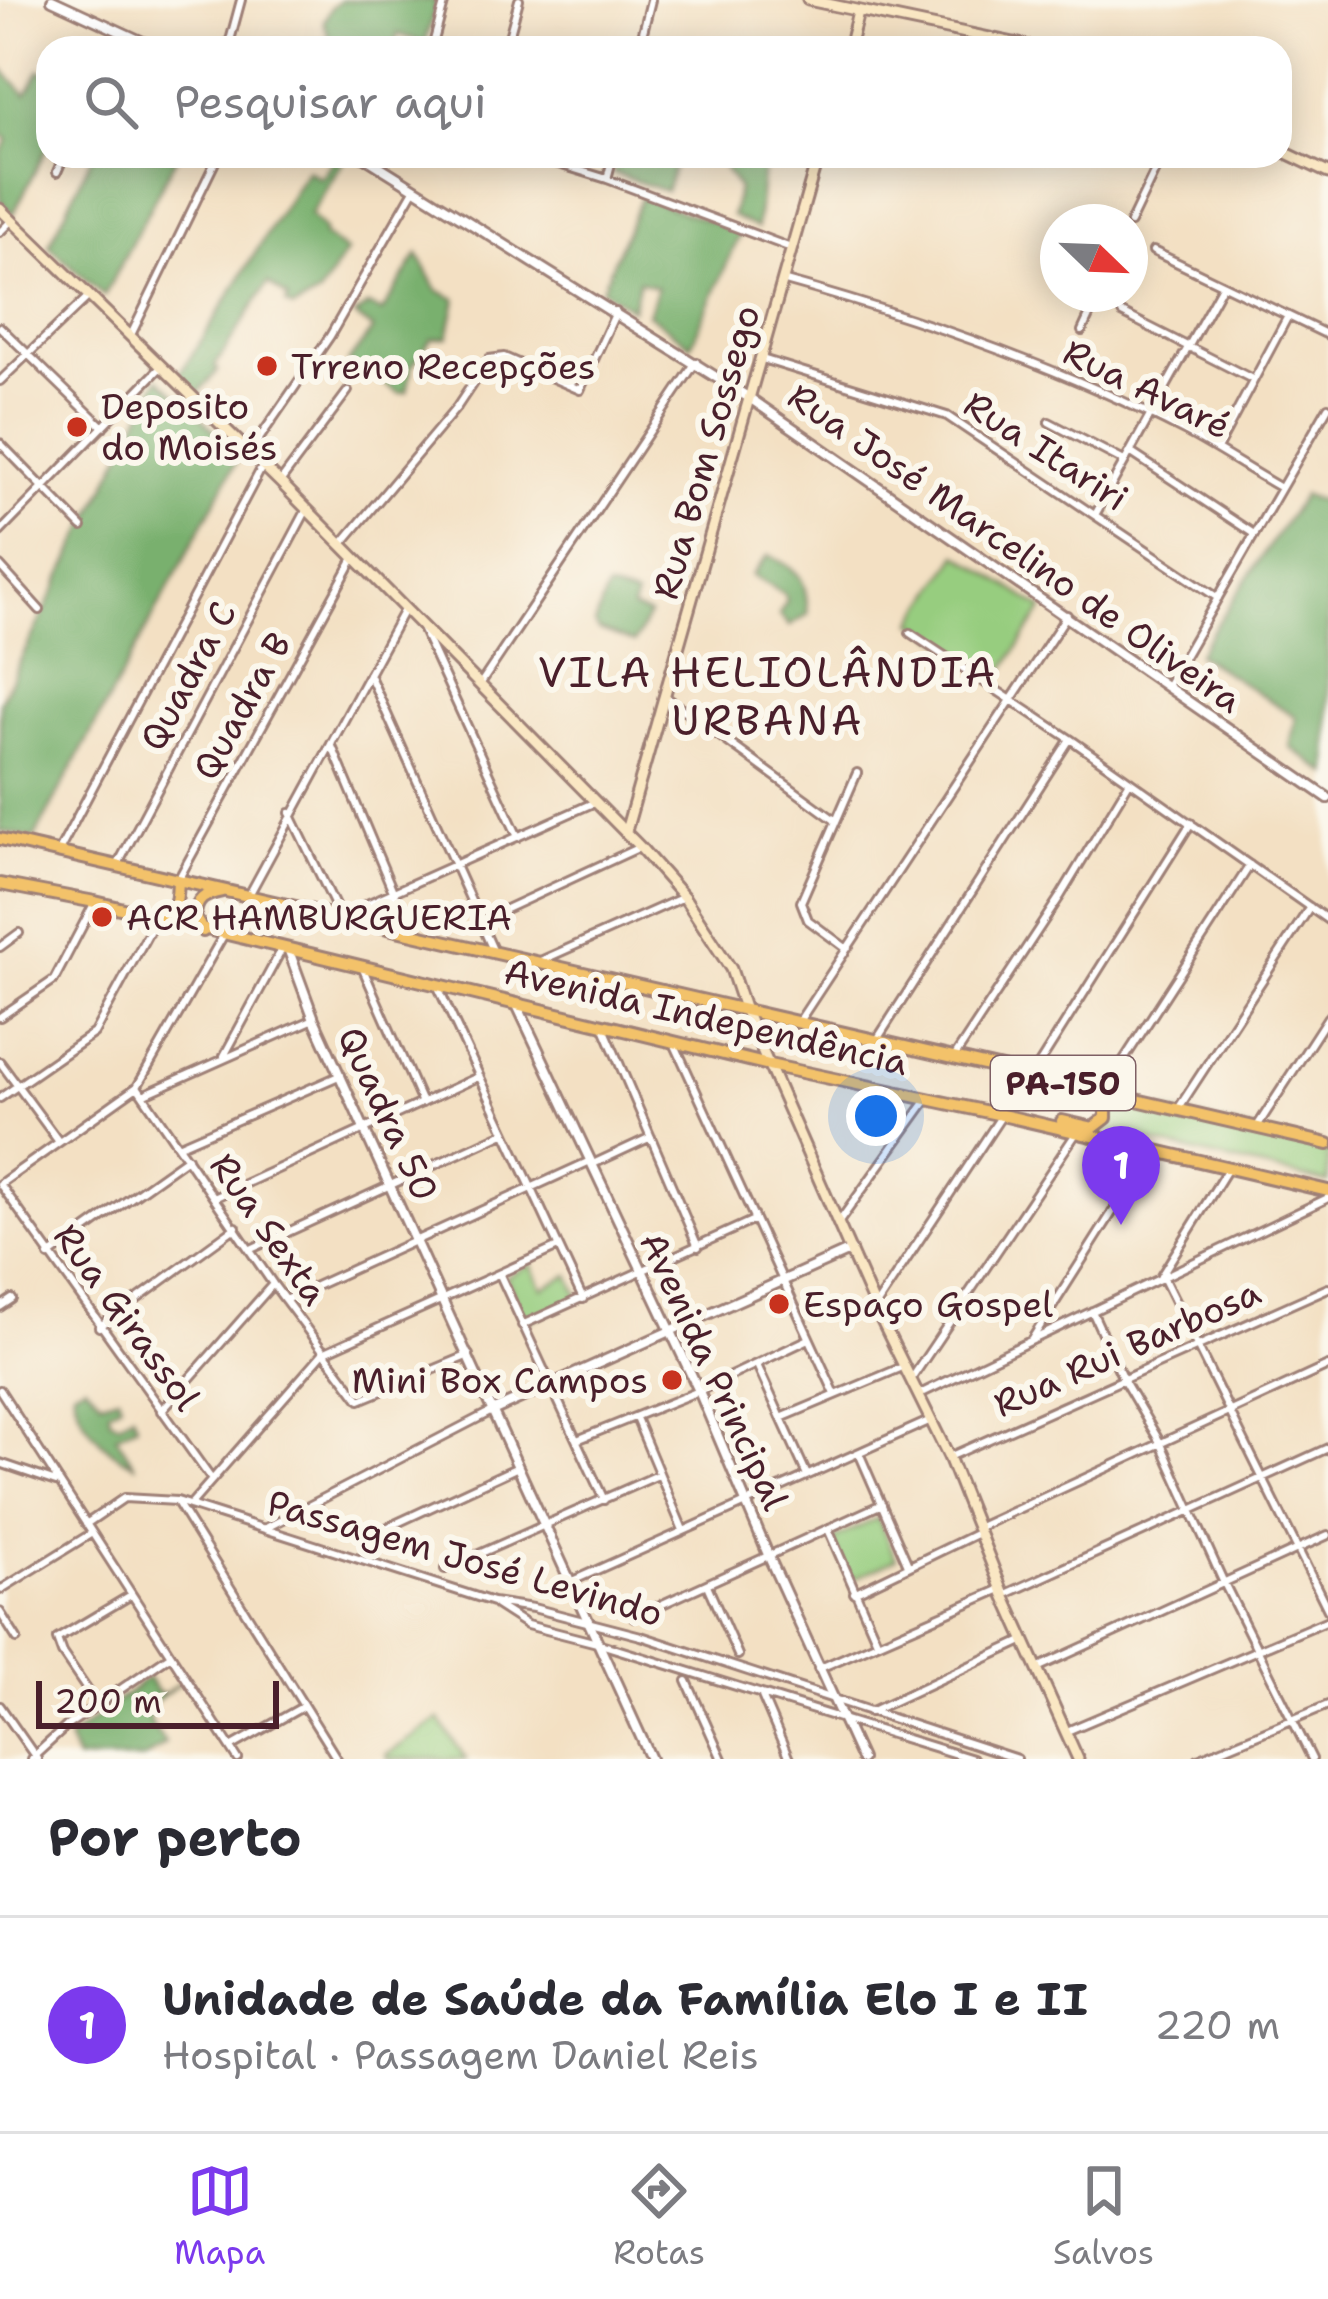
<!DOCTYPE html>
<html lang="pt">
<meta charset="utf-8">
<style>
body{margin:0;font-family:"Shantell Sans",sans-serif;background:#f7f7f7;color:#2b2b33}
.compass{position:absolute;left:1040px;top:204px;width:108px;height:108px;border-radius:50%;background:#fff;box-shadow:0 6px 30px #0003;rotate:113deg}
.scale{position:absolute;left:36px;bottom:30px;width:243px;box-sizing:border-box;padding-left:12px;border:6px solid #4a1f2b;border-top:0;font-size:33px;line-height:42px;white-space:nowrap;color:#4a1f2b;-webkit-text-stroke:9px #fbf7ec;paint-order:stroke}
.you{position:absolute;left:876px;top:1116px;width:42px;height:42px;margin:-30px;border:9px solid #fff;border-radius:50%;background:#1a73e8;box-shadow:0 0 0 18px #1a73e833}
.badge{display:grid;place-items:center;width:78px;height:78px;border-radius:50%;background:#7c3aed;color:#fff;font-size:39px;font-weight:700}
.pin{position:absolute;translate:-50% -99px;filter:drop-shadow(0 3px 6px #0008)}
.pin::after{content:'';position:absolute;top:63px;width:42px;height:36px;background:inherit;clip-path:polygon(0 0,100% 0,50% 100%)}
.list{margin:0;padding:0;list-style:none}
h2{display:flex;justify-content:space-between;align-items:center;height:156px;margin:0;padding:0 48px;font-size:51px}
h2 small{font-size:39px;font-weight:400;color:#7c7c81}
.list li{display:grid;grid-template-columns:78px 1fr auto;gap:36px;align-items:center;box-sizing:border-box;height:216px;padding:0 48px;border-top:3px solid #e1e1e2}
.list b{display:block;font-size:45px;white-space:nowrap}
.list p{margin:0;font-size:39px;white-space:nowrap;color:#7c7c81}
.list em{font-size:39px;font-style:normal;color:#7c7c81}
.icon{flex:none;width:66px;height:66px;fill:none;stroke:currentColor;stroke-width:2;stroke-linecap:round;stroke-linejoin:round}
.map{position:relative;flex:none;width:1328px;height:1759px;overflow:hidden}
.search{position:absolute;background:#fff;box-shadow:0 6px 30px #0003;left:36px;right:36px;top:36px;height:132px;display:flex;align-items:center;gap:30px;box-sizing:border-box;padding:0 42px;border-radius:36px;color:#7c7c81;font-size:45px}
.sheet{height:372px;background:#fff}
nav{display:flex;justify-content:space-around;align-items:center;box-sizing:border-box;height:168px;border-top:3px solid #e1e1e2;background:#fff;font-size:33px;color:#7c7c81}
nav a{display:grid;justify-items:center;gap:6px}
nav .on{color:#7c3aed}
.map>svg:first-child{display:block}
.green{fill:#97cd7f;stroke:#707655;stroke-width:3}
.forest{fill:#79b06e;stroke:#62684c;stroke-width:3}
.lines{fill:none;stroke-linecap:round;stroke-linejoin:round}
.minor-casing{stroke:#9e8077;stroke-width:12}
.tertiary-casing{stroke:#9e8077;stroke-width:14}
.secondary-casing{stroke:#9e8077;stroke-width:15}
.primary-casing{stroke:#9e8077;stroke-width:16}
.minor{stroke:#fff;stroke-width:6}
.tertiary{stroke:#fff;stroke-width:8}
.secondary{stroke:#fae7c3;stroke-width:9}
.primary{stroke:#f3c26a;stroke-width:10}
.poi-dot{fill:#c8321e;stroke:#fbf7ec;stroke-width:4.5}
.labels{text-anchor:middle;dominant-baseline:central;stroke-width:12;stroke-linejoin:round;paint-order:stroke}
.shield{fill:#fbf7ec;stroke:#7f6065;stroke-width:3}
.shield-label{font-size:33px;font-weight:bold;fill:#4a1f2b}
.poi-label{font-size:36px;fill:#4a1f2b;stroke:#fbf7ec;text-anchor:start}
.street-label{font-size:36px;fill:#4a1f2b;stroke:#fbf7ec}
.quarter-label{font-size:42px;letter-spacing:3px;fill:#4a1f2b;stroke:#fbf7ec}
</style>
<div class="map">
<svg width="1328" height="1759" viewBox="0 0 1328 1759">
<rect width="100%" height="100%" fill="#fbf7ec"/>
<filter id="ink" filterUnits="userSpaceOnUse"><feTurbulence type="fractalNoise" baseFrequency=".00833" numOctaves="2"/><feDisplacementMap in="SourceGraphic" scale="24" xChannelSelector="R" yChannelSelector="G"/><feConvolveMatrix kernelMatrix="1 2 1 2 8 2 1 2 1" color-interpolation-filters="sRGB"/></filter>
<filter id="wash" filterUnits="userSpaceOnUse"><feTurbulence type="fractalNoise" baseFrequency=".004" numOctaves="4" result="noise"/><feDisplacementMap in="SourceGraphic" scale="48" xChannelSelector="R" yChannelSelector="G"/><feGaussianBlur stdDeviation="2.7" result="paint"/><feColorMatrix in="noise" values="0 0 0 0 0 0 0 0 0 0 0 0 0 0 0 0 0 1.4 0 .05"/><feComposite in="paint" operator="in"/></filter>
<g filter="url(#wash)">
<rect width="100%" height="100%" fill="#f3e0c3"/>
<!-- green -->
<path class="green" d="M958,554L1043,609L999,677L914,622Z
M1111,1098L1328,1148V1183L1103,1131L1111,1118Z
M531,1264L542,1288L569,1275L579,1297L526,1322L506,1277Z
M878,1518L896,1559L851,1580L832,1540Z
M439,1719L466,1759H388L386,1755Z"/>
<!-- forest -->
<path class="forest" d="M342,0H437L425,43L398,34L393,48H338L329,37L324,21L331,8Z
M0,67L26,94L40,70L48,73V145L13,215L0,200V155L8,139L0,134Z
M92,156H177L104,296L49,246Z
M336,156L344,160L310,215L324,230L323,235L346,252L319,295L293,308L286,304L288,298L268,283L215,366L218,370L195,397L177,378C223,310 262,239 307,170L321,178Z
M617,156H677L666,191L613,173Z
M721,156H764L757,228L732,216L738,188L726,171Z
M641,197L741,232L691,345L648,314L657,287L639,281L632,309L602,289Z
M418,254L437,290L456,299L448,337L431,339L412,366L407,392L399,393L348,362L373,329L355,316L368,305L382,312Z
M159,378L240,455L34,839L0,831V702Z
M1303,495L1328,503V774L1290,747L1296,717L1197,654Z
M769,555C802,573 805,576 808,614L790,626L779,615L787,601L784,594L752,575Z
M607,589L636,597L632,609L649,615L634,643L599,630L595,624Z
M85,1384L102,1401L118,1396L121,1404L109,1410L110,1419L119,1423L133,1414L137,1424L116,1436L134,1464C104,1451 78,1422 73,1390Z
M147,1678L158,1693H166L180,1682L151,1705L149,1721L165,1743L144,1759H77L68,1740Z"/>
</g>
<g filter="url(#ink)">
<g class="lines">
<!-- minor casing -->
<g class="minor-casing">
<path id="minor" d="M116,48L123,33
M228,48L241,0
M432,48L445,0
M506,48L519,0
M639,48L651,0
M533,156L607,179L791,248
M57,172L64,156
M607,179L613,156
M1130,223L1162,156
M0,232L12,220
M1153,251L1328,335
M782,280C920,318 1058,366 1186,432C1218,449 1249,470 1281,488
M1122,313L1254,380
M0,327L103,427
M1082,331L1099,294
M131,335L218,156
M762,359L947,416L1218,598
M0,381L89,296
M1049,422L1124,461
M0,443L82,527
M1217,449L1288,316
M250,452L330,336L415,188
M1130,452L1254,534
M280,482L348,391
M1095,515L1222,286
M0,532L161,367
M341,545L457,407L489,359L504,357L580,390L616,312
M0,566L40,610
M422,628L518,837
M910,633L1070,739L1328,920
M369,674L493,950
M481,683L696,362
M1167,686L1328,407
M666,697L836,821
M331,744L411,934
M290,813L340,916L593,803
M59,851L262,467
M117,866L306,511
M178,880L354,558
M249,895L405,608
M482,920L640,847
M0,947L19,933
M847,949L808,920L801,902L857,773
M538,962L684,897
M363,969L422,1103
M438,987L583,1299
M0,1017L54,980L95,902
M798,1023L1067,615
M604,1028L698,1247
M878,1038L1070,739
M675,1045L835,1394
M224,1056L282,949
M955,1056L1061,895L1130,781
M0,1062L59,1142
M1033,1074L1191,823
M138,1088L273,1284L360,1400L469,1355
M1103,1092L1250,865
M143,1095L314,1019
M0,1098L94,1033L155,921
M1178,1109L1310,907
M1258,1125L1328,1017
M180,1145L341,1075
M593,1164L651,1137
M214,1198L478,1077
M839,1222L926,1101
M251,1249L504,1133
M49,1256L187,1158
M500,1275L604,1500
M1161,1276L1227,1170
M1163,1277L1328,1610
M285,1300L588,1162
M0,1307L12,1299
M875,1307L1002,1115
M1092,1311L1123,1379L1161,1444L1223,1581L1312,1759
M522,1325L754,1220
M99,1327L236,1227
M1032,1339L1150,1153
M757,1365L807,1475
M912,1378L1075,1135
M0,1390L238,1759
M920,1394L1328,1198
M161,1411L273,1284
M636,1418L683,1530
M781,1418L905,1366
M577,1440L699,1391L809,1339
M859,1453L908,1565
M949,1457L1328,1288
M0,1463L56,1482
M212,1480L0,1184L137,1087L223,936
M177,1502L337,1759
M190,1505L323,1353L558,1247
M86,1524L124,1498L177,1501L493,1602L533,1608L641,1636L1017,1759
M266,1528L492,1411
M977,1528L1328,1366
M828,1529L877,1641
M369,1536L518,1467
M445,1569L658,1475
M570,1582L931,1420
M707,1585L738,1655
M0,1590L92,1533
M854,1593L980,1532
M1004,1595L1328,1448
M496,1605L527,1625L597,1643L972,1759
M0,1612L17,1639
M634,1617L882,1504
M1037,1668L1328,1535
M818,1669L1001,1589
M687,1681L722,1759
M762,1696L789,1759
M0,1706L37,1759
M99,1707L62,1653L57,1639L131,1595
M870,1712L1025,1640
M1067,1731L1328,1620
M231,1747L304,1706
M31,1759L68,1725L171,1655
M1198,1759L1328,1705"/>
</g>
<!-- tertiary casing -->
<g class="tertiary-casing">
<path id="tertiary" d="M52,0L156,48
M363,156L751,399L1328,798
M289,951L314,1019L651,1759
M517,1005L699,1391L769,1557L861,1759
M492,1411L851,1250"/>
</g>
<!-- secondary casing -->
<g class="secondary-casing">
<path id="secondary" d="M808,0L1038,48
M849,48L858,12
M1280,150L1328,173
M0,209L280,482L640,847L684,897L731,969L745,1011L875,1307L949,1457L1004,1595L1078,1759
M626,831L818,156"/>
</g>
<!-- primary casing -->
<g class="primary-casing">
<path id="primary" d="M0,839L1328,1144
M0,884L95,902L769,1065L1002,1115L1328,1191
M157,919C178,914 177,899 178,880
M203,931L195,918C195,899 205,894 222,891
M1062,1121L1093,1128L1106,1118V1105L1100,1099L1069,1092"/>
</g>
<!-- minor -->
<use href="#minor" class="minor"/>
<!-- tertiary -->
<use href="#tertiary" class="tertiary"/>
<!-- secondary -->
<use href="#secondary" class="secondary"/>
<!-- primary -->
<use href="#primary" class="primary"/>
</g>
</g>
<!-- markers -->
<g class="poi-dot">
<circle cx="267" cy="366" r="12"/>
<circle cx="77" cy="427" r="12"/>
<circle cx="102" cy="917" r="12"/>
<circle cx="779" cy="1304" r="12"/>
<circle cx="672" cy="1380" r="12"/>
</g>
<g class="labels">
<!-- shield labels -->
<rect class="shield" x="991" y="1056" width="144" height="54" rx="9"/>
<g class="shield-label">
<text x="1063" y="1083">PA-150</text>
</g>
<!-- poi labels -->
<g class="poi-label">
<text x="291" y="366">Trreno Recepções</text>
<text x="101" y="406">Deposito<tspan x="101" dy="41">do Moisés</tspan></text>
<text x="126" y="917">ACR HAMBURGUERIA</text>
<text x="803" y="1304">Espaço Gospel</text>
<text x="648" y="1380" text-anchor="end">Mini Box Campos</text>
</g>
<!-- street labels -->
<g class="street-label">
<text transform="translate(1147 389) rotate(26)">Rua Avaré</text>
<text transform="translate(1046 451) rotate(33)">Rua Itariri</text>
<text transform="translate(706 452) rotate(-74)">Rua Bom Sossego</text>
<text transform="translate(1015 548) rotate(35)">Rua José Marcelino de Oliveira</text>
<text transform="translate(188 676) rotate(-62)">Quadra C</text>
<text transform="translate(242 706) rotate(-61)">Quadra B</text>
<text transform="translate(706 1017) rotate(13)">Avenida Independência</text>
<text transform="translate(388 1114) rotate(65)">Quadra 50</text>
<text transform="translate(269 1229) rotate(55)">Rua Sexta</text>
<text transform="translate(127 1317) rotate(54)">Rua Girassol</text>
<text transform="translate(1127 1348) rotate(-24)">Rua Rui Barbosa</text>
<text transform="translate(714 1371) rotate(65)">Avenida Principal</text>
<text transform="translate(465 1558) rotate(16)">Passagem José Levindo</text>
</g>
<!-- quarter labels -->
<g class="quarter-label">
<text x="768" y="672">VILA HELIOLÂNDIA<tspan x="768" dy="48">URBANA</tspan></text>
</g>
</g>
</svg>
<svg class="compass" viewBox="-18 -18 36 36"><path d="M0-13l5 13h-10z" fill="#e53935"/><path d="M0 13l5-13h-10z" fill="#7c7c81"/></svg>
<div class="scale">200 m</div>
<div class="you"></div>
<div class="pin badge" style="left:1121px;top:1225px">1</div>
<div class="search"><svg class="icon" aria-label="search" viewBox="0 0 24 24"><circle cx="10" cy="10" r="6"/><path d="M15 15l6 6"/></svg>Pesquisar aqui</div>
</div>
<section class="sheet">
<h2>Por perto<small></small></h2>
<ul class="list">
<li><span class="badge">1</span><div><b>Unidade de Saúde da Família Elo I e II</b><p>Hospital · Passagem Daniel Reis</p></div><em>220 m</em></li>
</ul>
</section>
<nav>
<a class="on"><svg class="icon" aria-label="map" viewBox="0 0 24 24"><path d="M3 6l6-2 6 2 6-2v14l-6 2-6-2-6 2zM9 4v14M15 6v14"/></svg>Mapa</a>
<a><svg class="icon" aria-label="directions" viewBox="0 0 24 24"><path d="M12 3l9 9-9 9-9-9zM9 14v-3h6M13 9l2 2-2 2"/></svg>Rotas</a>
<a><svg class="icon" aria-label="saved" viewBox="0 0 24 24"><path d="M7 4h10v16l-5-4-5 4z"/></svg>Salvos</a>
</nav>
